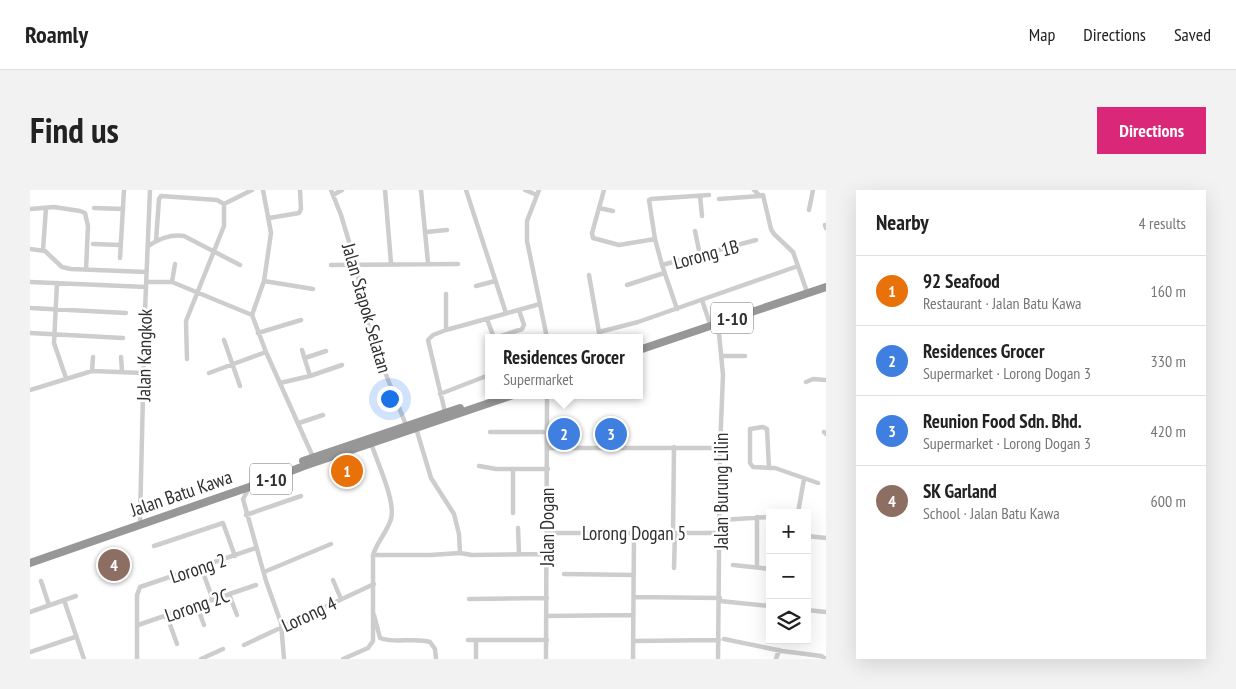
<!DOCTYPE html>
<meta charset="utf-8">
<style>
body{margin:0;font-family:"PT Sans Narrow",sans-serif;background:#f2f2f2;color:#222}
.controls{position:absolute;right:15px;bottom:15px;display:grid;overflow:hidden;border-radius:0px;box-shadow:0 5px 20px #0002}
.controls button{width:45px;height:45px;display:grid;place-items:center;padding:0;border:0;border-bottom:1px solid #e0e0e0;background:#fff;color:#222;font:25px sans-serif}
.you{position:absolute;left:359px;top:208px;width:18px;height:18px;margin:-12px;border:4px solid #fff;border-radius:50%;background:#1a73e8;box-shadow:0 0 0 8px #1a73e833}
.badge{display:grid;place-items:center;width:32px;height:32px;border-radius:50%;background:#db2777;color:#fff;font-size:16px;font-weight:700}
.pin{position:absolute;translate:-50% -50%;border:2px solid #fff;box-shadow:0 1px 5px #0006}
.popup{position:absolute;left:455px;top:144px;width:158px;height:65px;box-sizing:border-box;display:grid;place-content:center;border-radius:0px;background:#fff;filter:drop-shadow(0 1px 4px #0005);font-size:16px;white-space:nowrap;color:#767676}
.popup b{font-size:19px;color:#222}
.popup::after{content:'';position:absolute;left:50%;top:100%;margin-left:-10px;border:10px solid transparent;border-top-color:#fff}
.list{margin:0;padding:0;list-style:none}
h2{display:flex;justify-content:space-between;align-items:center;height:65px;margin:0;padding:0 20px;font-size:21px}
h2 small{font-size:16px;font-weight:400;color:#767676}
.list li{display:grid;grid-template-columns:32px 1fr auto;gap:15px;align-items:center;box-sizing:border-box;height:70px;padding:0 20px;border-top:1px solid #e0e0e0}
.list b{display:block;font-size:19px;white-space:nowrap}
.list p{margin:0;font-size:16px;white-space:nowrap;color:#767676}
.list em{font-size:16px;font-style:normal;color:#767676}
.icon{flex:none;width:28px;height:28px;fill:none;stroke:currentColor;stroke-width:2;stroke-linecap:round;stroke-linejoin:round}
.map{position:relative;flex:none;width:796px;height:469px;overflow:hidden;border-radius:0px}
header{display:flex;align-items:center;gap:30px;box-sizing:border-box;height:70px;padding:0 25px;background:#fff;border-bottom:1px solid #e0e0e0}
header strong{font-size:24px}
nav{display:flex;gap:28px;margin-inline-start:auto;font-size:18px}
.intro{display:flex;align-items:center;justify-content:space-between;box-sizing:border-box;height:120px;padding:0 30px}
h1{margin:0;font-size:35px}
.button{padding:12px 22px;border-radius:0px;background:#db2777;color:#fff;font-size:18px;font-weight:700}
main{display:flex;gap:30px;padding:0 30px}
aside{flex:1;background:#fff;border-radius:0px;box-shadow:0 5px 20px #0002}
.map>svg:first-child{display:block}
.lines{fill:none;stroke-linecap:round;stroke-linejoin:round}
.street{stroke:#cdcdcd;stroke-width:4.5}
.highway{stroke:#979797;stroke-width:8}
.labels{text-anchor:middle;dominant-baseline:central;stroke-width:5;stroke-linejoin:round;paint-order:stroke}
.shield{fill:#fff;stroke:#6e6e6e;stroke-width:1}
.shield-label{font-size:18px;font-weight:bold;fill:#303030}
.street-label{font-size:19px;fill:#303030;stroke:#fff}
</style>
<header>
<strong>Roamly</strong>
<nav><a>Map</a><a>Directions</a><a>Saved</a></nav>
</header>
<div class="intro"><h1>Find us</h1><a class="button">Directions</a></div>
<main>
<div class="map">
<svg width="796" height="469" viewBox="0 0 796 469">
<rect width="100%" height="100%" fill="#fff"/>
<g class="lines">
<!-- street -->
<path class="street" d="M233,0L241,43L234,91L222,125L236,162L283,267
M301,0L311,25L326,75L331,103L341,147L376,235
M355,0L361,73
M391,0L398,73
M436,0L476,123
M495,0L507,5
M509,0L497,31V51L517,148
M574,0L562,43L563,48L589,55L625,49
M724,0L730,6L733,5L741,39L744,44L763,62L776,99
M303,5L312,0
M670,6L672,26
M689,9L730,6
M194,14L222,0
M64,18L93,19
M569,18L583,21
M0,19L24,17L50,21L55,23L58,36L56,80
M779,20L783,0
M239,28L269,23L271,19L270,0
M795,35L796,38
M665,41L670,65
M396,42L417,40
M126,51L129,9L131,6L187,10L194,14
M63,54L91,55
M118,56C129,49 140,44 154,46L210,75
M0,59L15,61L32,77L41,79L116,82
M13,60L16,18
M90,68L94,0
M301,75L428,74
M632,75L726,50
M559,85L570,148
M234,91L283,99
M0,92L116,97
M117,92H142L222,125
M142,92L145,74
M27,93L24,153L36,188
M597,95L634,83
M446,96L465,91
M416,104V140
M672,110L679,131
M0,118L96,123
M647,119L632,75L625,49L619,10L621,9L679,5
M457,129L464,148
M688,133L693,185L690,258L688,469
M569,142L608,132L768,76
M0,143L93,148
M228,143L271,130
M465,148L492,139L494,135L489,120
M194,150L210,196
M272,160L280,186
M692,166H715
M91,167L92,181
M275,168L296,161
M157,169L156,131L194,36V14
M62,181L63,167
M179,183L236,162
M776,192L783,189L796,190
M250,193L280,186L312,175
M0,200L62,181L113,183
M410,204L459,185
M415,222L398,150L403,145L416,140L510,114
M269,233L293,225
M386,238L401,288L424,324L429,344L430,363L442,365L517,364
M460,242H517
M794,242L796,244
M341,253C347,272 366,311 361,329C357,342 347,352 343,365
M518,258H690
M449,276L466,279H518
M739,278L737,239L733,237L720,239V273L723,277L745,278L788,293
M219,298L213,309L236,391L251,433L254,469
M483,323V279
M768,323L774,289
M216,325L271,306
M727,327V377
M110,330L115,121L120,0
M691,330L740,327
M488,338L489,364
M518,343H690
M643,343L644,257
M777,346L796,348
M124,356L193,333L205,366
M703,375L740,379
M171,377L183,410
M644,378L645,343
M234,382L301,354
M534,384L604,385
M303,390L311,409
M11,391L19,415
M199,404L207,425
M604,407L690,408
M439,409L517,408
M34,410L54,469
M690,411L740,416
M167,416L174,435
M777,420L796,422
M0,422L46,406
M344,425L350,448C366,454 384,447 400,452L405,459L406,469
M137,426L147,454
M516,426L603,425
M108,435L226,395
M694,449L752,461L791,466L796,469
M438,450H517
M604,451L689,450
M214,455L344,394
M0,462L45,447
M107,469V405L110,397L226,358
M171,469L193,459
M313,469L338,458L343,451V365H400L430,363
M446,469V450
M516,469L517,205
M603,469L604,343
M746,469L749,460"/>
<!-- highway -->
<path class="highway" d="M609,160L796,97
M273,271L430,218
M0,373L222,296L274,276L483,205"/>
</g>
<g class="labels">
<!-- shield labels -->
<g class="shield">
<rect x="681" y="112.5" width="42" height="31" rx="4"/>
<rect x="220" y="273.5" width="42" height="31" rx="4"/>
</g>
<g class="shield-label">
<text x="702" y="128">1-10</text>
<text x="241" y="289">1-10</text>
</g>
<!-- street labels -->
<g class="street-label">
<text transform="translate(676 64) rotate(-15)">Lorong 1B</text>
<text transform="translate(337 118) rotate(74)">Jalan Stapok Selatan</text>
<text transform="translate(114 165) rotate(-89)">Jalan Kangkok</text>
<text transform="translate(691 301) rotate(-90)">Jalan Burung Lilin</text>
<text transform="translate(151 303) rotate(-19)">Jalan Batu Kawa</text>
<text transform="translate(517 337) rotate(-90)">Jalan Dogan</text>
<text x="604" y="343">Lorong Dogan 5</text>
<text transform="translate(168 378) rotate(-18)">Lorong 2</text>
<text transform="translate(167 415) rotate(-19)">Lorong 2C</text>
<text transform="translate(279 424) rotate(-25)">Lorong 4</text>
</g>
</g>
</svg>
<div class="controls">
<button>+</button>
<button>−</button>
<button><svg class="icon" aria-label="layers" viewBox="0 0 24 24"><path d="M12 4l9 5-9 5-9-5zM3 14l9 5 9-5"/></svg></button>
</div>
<div class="you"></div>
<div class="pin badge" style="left:317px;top:281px;background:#e8710a">1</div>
<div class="pin badge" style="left:534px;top:244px;background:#3f7fe0">2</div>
<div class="popup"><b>Residences Grocer</b>Supermarket</div>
<div class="pin badge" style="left:581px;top:244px;background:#3f7fe0">3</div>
<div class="pin badge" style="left:84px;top:375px;background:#8d6e63">4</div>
</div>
<aside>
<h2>Nearby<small>4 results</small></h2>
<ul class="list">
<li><span class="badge" style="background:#e8710a">1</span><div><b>92 Seafood</b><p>Restaurant · Jalan Batu Kawa</p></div><em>160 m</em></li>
<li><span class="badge" style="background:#3f7fe0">2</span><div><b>Residences Grocer</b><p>Supermarket · Lorong Dogan 3</p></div><em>330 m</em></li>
<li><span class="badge" style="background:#3f7fe0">3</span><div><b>Reunion Food Sdn. Bhd.</b><p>Supermarket · Lorong Dogan 3</p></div><em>420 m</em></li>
<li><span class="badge" style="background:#8d6e63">4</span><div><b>SK Garland</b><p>School · Jalan Batu Kawa</p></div><em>600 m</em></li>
</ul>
</aside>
</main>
